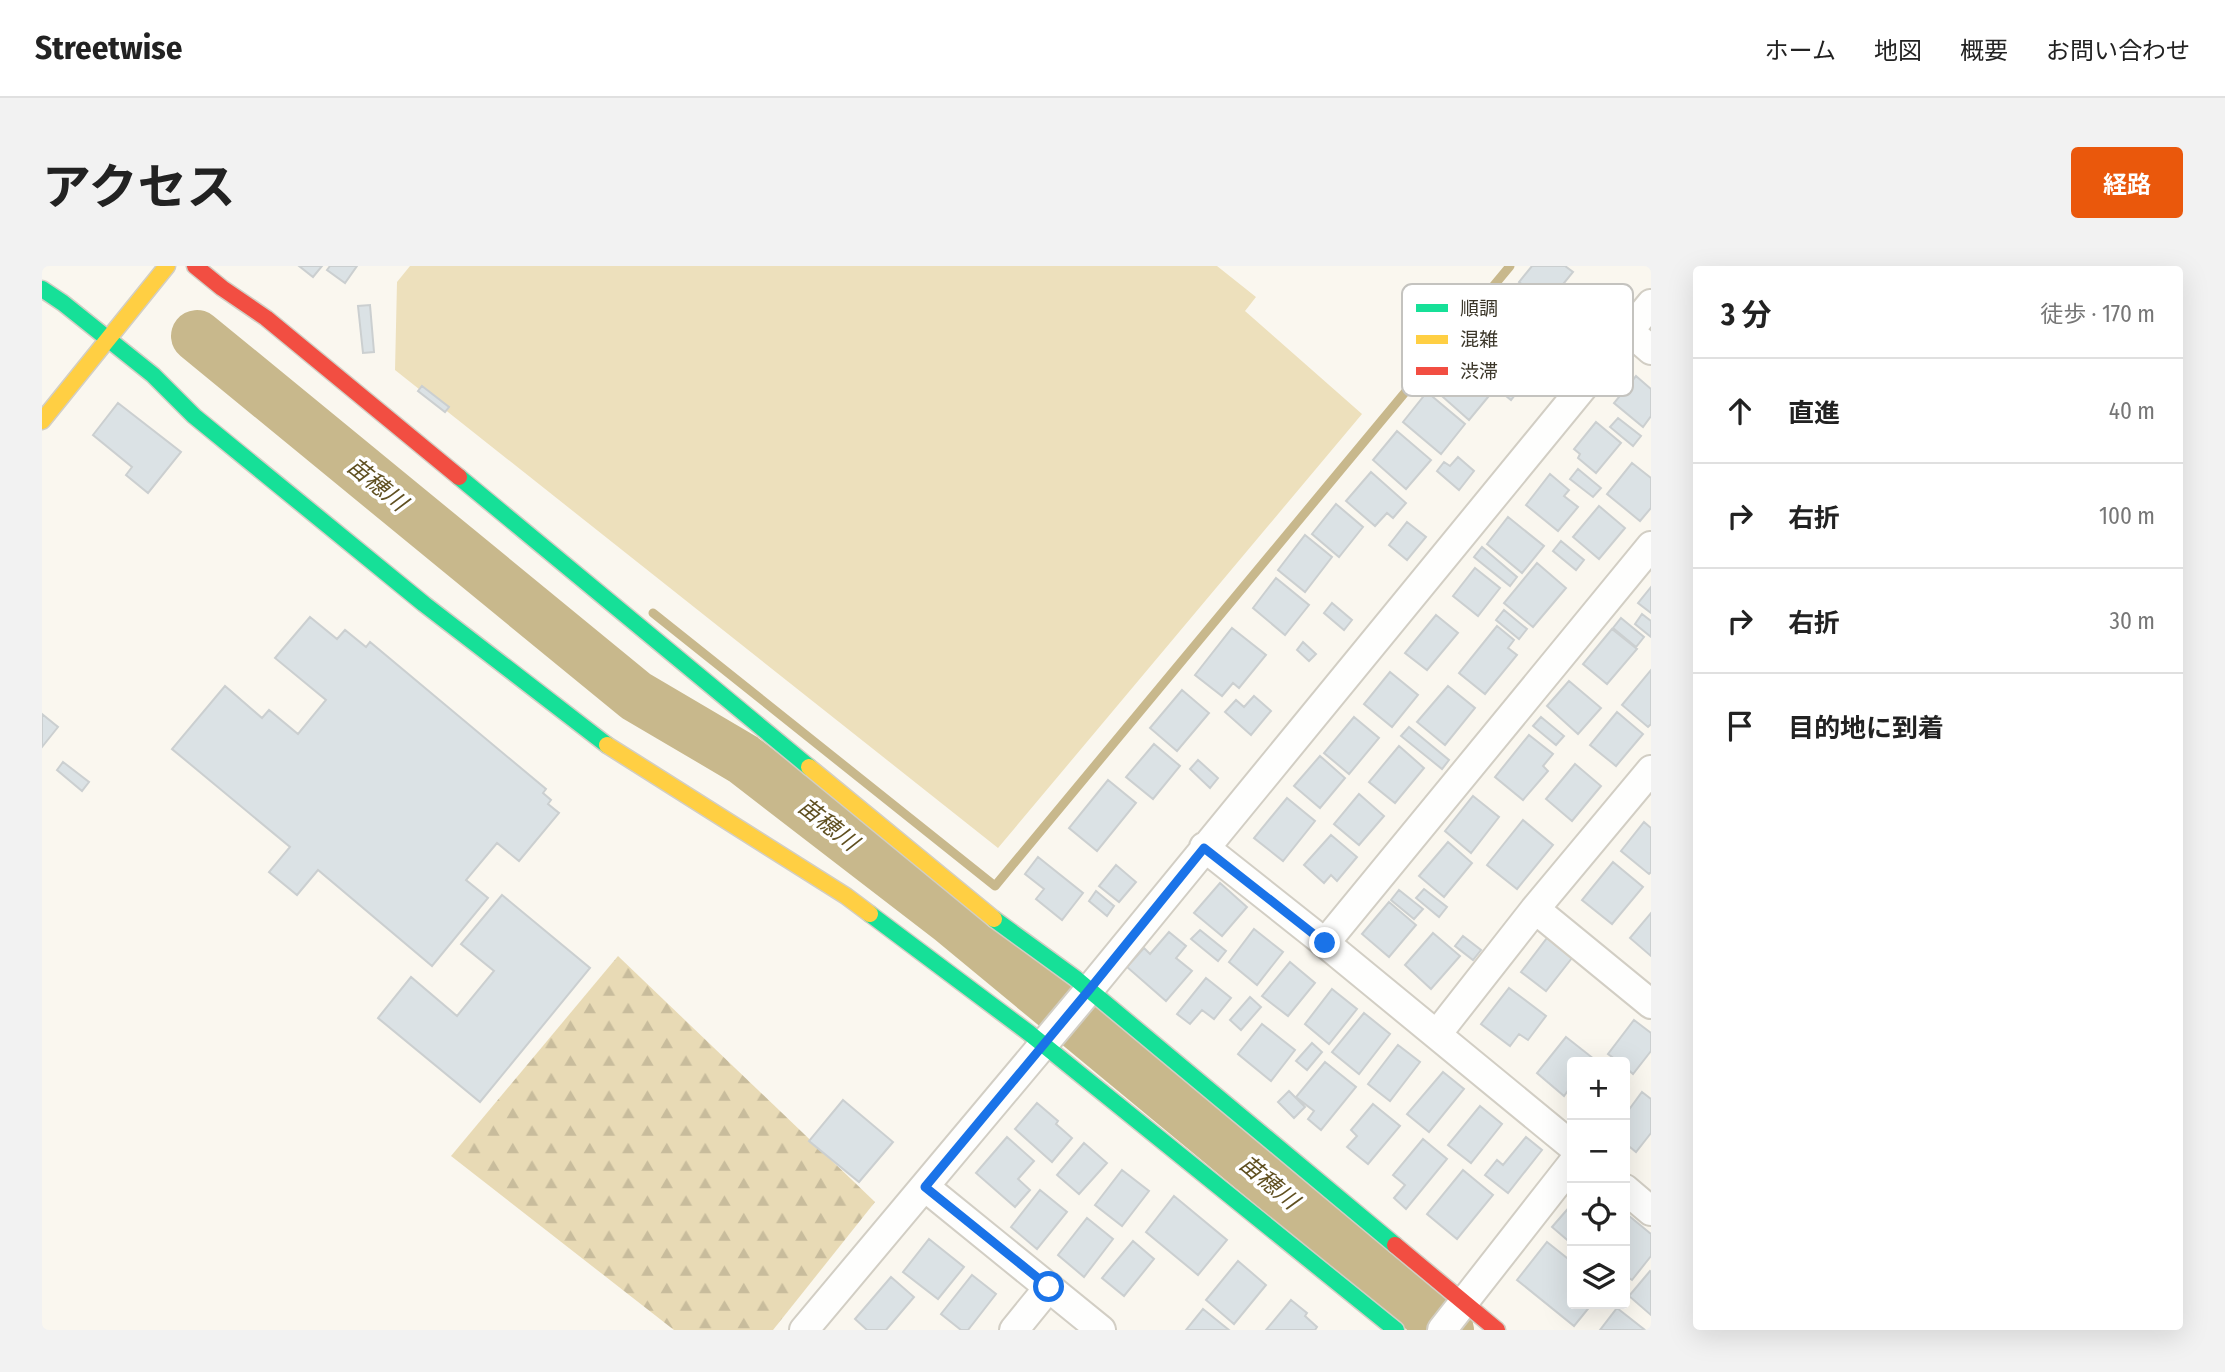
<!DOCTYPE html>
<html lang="ja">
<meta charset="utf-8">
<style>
body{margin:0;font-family:"Fira Sans Condensed","Noto Sans JP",sans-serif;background:#f2f2f2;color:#222}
.controls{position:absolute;right:21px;bottom:21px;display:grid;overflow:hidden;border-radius:7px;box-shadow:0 7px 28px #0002}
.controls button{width:63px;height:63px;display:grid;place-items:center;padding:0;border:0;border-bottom:2px solid #e0e0e0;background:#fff;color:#222;font:35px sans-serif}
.stop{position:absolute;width:21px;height:21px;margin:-16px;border:5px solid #1a73e8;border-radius:50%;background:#fff}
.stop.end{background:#1a73e8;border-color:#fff;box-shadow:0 2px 7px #0008}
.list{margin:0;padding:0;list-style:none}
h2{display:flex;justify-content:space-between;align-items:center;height:91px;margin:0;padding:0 28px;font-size:30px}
h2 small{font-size:23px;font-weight:400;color:#767676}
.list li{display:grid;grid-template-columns:46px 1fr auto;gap:21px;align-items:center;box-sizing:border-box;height:105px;padding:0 28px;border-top:2px solid #e0e0e0}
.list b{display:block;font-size:26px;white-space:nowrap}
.list em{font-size:23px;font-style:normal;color:#767676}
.icon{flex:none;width:38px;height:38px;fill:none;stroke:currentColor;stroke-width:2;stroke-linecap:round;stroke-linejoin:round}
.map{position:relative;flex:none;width:1609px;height:1064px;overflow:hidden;border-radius:7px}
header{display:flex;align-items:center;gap:42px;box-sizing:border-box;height:98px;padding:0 35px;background:#fff;border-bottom:2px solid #e0e0e0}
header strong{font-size:33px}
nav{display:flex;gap:38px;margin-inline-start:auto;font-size:24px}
.intro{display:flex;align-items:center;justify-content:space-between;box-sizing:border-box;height:168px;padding:0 42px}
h1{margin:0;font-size:49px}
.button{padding:18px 32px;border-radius:7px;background:#ea580c;color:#fff;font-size:24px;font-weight:700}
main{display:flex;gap:42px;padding:0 42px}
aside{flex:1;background:#fff;border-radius:7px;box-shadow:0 7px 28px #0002}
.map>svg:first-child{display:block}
.forest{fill:url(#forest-firs)}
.garden{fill:#ede0bc}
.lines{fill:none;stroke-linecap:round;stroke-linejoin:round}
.stream{stroke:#c8b88c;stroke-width:9}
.river{stroke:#c8b88c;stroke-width:52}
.building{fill:#dbe2e5;stroke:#cbcfd0;stroke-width:2}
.street-casing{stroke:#d2cec4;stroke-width:32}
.fast-casing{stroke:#d2cec4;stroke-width:19}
.slow-casing{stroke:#d2cec4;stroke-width:19}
.jam-casing{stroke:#d2cec4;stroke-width:19}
.street{stroke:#fefefd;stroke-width:28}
.fast{stroke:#16e098;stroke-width:16}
.slow{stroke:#ffcf43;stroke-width:16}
.jam{stroke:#f24e42;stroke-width:16}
.route{stroke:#1a73e8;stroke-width:9}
.labels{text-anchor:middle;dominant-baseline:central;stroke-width:7;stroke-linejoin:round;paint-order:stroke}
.water-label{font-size:23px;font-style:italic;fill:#605021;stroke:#fff}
.key{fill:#fff;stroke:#c4c3bf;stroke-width:2}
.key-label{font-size:19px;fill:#3b3629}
</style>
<header>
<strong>Streetwise</strong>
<nav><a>ホーム</a><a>地図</a><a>概要</a><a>お問い合わせ</a></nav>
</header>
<div class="intro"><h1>アクセス</h1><a class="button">経路</a></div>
<main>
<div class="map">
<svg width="1609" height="1064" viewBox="0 0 1609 1064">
<defs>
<pattern id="forest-firs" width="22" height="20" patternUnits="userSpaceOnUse" patternTransform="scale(1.75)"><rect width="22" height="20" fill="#e8dab5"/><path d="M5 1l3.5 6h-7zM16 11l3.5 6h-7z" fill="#c8bc9c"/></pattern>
</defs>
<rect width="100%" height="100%" fill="#faf7ef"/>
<!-- forest -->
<path class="forest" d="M576,690L833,936L731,1064H632L409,890Z"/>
<!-- garden -->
<path class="garden" d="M368,0H1175L1214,31L1203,45L1320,148L956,582L353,104L355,16Z"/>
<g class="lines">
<!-- stream -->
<path class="stream" d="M611,347L953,620L1468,0"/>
<!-- river -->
<path class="river" d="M155,70L594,430L701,493L910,654L1406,1064"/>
</g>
<!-- building -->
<path class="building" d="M257,0H280L271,11Z
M288,0H315L303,17L285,4Z
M1490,0H1523L1531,6L1505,38L1477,16Z
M328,39L332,86L321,87L316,40Z
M1438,55L1472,82L1456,101L1480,120L1469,134L1412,87Z
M1417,96L1451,125L1427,154L1393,124Z
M1594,110L1609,123V150L1601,161L1572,137Z
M380,120L407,141L403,146L376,125Z
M1385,126L1423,158L1399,188L1361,156Z
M76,137L139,186L106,227L84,209L90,201L51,169Z
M1576,152L1599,170L1591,180L1568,161Z
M1554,156L1579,177L1554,207L1536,192L1538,188L1532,183Z
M1355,165L1389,194L1364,223L1331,194Z
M1416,191L1432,205L1417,224L1395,205L1402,196L1408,200Z
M1590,197L1609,212V242L1598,255L1565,228Z
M1536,203L1559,222L1551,231L1528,213Z
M1329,206L1364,237L1351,252L1345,247L1333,260L1304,235Z
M1508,208L1527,224L1522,230L1536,241L1516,265L1484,239Z
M1294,238L1321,261L1297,291L1270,268Z
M1557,240L1583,262L1557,293L1531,271Z
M1466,251L1502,280L1480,307L1445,278Z
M1365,256L1384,271L1365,294L1347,279Z
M1263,269L1290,291L1263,326L1236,304Z
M1519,275L1542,294L1534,304L1511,285Z
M1440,281L1475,311L1468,320L1432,291Z
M1495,297L1524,322L1491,361L1462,337Z
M1433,302L1458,322L1436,350L1411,330Z
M1234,312L1267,339L1243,369L1211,342Z
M1609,321V347L1596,337Z
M1290,337L1310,354L1302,364L1282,347Z
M1462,344L1485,363L1477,373L1454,354Z
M1600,348L1609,355V371L1593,358Z
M1394,349L1416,367L1385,404L1363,387Z
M268,351L295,373L303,364L324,381L328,376L504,523L501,527L509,534L506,538L517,547L477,595L455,577L424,614L446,632L390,700L276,604L255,629L227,606L248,581L130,483L183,420L220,452L227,444L256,468L284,434L233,392Z
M1579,352L1602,371L1594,381L1571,362Z
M1455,360L1472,374L1466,382L1475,389L1443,428L1417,407Z
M1190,362L1224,389L1197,422L1191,417L1180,430L1153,409Z
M1570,363L1595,383L1565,418L1541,398Z
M1261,376L1274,388L1267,395L1255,384Z
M1609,404V458L1606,461L1580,439Z
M1348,406L1376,429L1350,461L1322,438Z
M1527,415L1559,442L1536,468L1505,440Z
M1406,420L1433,442L1403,479L1375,456Z
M1140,424L1167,447L1135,485L1108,462Z
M1212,430L1229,445L1209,469L1183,446L1194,434L1202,441Z
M1575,446L1601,468L1574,500L1548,479Z
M0,448L16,461L0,481Z
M1312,451L1337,472L1307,508L1282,487Z
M1499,451L1522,470L1514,479L1491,460Z
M1367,461L1407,494L1400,503L1359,470Z
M1487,469L1511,488L1501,500L1506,505L1481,534L1453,511Z
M1112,478L1138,500L1111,533L1084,511Z
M1357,480L1382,502L1353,537L1327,516Z
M1278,490L1303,512L1278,542L1252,520Z
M1156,494L1176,512L1168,522L1148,503Z
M21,496L47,516L40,525L15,504Z
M1533,498L1559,520L1530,555L1504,533Z
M1066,514L1094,537L1055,585L1027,562Z
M1317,528L1342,550L1317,579L1292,558Z
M1431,530L1457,551L1429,587L1403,565Z
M1245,532L1273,555L1241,595L1212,572Z
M1481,554L1511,579L1475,623L1445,599Z
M1602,556L1609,562V606L1607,608L1579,585Z
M1289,569L1315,591L1295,615L1289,609L1282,617L1262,599Z
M1406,576L1430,597L1402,631L1377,610Z
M996,591L1041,627L1020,654L994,633L1002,623L983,608Z
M1571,596L1601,621L1570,658L1540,634Z
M1074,599L1094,616L1077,636L1057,620Z
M1178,617L1205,641L1180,670L1152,647Z
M1382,623L1405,641L1397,651L1374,632Z
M1357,624L1381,643L1372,653L1349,634Z
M1054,625L1072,640L1065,650L1047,635Z
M460,629L548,702L438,836L336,752L369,711L415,750L452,705L419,678Z
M1347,636L1374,659L1347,691L1320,668Z
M1609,647V690L1588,672Z
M1212,663L1241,686L1215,719L1187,696Z
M1158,664L1184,685L1176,695L1149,673Z
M1127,666L1144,680L1134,692L1150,705L1124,735L1085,701L1102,682L1108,688Z
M1391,667L1418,690L1389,723L1363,699Z
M1421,670L1439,684L1431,694L1413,680Z
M1505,672L1530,692L1504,725L1479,706Z
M1248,696L1273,717L1246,750L1220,730Z
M1164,712L1189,732L1172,753L1160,744L1148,758L1135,748Z
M1467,722L1504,750L1486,774L1477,768L1468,780L1439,758Z
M1290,723L1315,743L1287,778L1263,758Z
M1208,731L1219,741L1199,764L1188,754Z
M1322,747L1348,768L1317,808L1290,786Z
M1592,754L1609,767V785L1591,808L1583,801V796H1577L1566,788Z
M1220,758L1253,784L1229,815L1196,788Z
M1524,771L1552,793L1549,796H1530V819L1522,830L1495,807Z
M1270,777L1280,786L1265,804L1254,795Z
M1356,779L1378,796L1348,835L1326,818Z
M1283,796L1314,821L1279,864L1266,853L1272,845L1254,831Z
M1401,806L1422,823L1387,866L1365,848Z
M1247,825L1263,841L1252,852L1236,836Z
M1600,826L1609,833V867L1594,886L1583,877V849Z
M801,834L851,876L817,916L767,875Z
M995,837L1016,855L1014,858L1030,872L1010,896L973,863Z
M1331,838L1358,860L1326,898L1305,881L1315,870L1309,864Z
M1438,840L1460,858L1429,897L1406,879Z
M965,871L992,895L976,913L988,924L973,941L934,907Z
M1484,871L1500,884L1466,927L1443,909L1455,894L1461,899Z
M1381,873L1405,893L1364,943L1352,932L1363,919L1351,909Z
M1042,877L1065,897L1037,928L1015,909Z
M1080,904L1107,925L1080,960L1053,939Z
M1421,904L1451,929L1415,973L1385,948Z
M998,924L1025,946L995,983L969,961Z
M1132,930L1185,974L1156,1009L1104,966Z
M1530,938V978L1510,961Z
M1586,949L1609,968V990L1590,1014L1583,1009V953Z
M1045,952L1071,973L1042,1011L1016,989Z
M887,973L922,1001L896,1033L861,1006Z
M1091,975L1112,993L1082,1030L1060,1012Z
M1505,976L1530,996V1038H1550L1532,1060L1475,1014Z
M1196,995L1224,1019L1192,1058L1164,1034Z
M1608,1005L1609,1006V1049L1587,1030Z
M930,1009L954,1028L926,1064H919L899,1048Z
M849,1011L872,1031L844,1064H825L813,1053Z
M1249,1034L1265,1047L1263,1050L1275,1061L1273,1064H1224Z
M1575,1042L1603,1064H1558Z
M1161,1043L1187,1064H1144Z"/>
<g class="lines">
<!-- street casing -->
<g class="street-casing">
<path id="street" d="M1587,65L1609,84
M1162,581L1283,677L1530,880
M1493,643L1609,738
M1283,677L1609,280
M1395,768L1493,643L1609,504
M883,921L1059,1064
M1583,923L1609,945
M762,1064L1047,724L1609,38
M972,1064L1007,1021
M1400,1064L1530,898"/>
</g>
<!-- fast casing -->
<g class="fast-casing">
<path id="fast" d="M0,23L21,37L111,109L152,150L382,338L565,479
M417,211L767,501
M828,648L987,767L1354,1064
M952,653L1033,712L1353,979"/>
</g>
<!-- slow casing -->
<g class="slow-casing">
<path id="slow" d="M0,155L125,0
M565,479L804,630L828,648
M767,501L952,653"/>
</g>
<!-- jam casing -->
<g class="jam-casing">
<path id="jam" d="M153,0L180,22L224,52L417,211
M1353,979L1455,1064"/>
</g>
<!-- street -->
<use href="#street" class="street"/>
<!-- fast -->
<use href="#fast" class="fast"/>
<!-- slow -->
<use href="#slow" class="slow"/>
<!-- jam -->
<use href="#jam" class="jam"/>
</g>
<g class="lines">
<!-- route -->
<path class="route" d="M1007,1021L883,921L1047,724L1162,582L1283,677"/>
</g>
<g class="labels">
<!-- water labels -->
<g class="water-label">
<text transform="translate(335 218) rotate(39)">苗穂川</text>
<text transform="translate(786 558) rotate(38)">苗穂川</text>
<text transform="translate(1227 916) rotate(40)">苗穂川</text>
</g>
</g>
<!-- legend -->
<rect x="1360" y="18" width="231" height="112" rx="10" class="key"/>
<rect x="1374" y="38" width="32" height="8" fill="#16e098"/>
<rect x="1374" y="69" width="32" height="9" fill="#ffcf43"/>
<rect x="1374" y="101" width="32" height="8" fill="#f24e42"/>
<g class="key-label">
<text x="1418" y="49">順調</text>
<text x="1418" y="80">混雑</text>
<text x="1418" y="112">渋滞</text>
</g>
</svg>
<div class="controls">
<button>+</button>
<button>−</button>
<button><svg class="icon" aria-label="locate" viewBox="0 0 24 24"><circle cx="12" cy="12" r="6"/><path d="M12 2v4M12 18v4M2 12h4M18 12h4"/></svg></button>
<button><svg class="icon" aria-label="layers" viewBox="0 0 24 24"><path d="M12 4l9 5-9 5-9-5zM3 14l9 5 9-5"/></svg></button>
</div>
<div class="stop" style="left:1007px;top:1021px"></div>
<div class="stop end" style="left:1283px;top:677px"></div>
</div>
<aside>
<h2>3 分<small>徒歩 · 170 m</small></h2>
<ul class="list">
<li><svg class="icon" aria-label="ahead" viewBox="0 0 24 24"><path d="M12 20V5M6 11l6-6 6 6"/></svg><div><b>直進</b></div><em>40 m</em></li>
<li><svg class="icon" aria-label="right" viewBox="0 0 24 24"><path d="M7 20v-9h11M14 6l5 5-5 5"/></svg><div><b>右折</b></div><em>100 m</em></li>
<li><svg class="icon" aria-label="right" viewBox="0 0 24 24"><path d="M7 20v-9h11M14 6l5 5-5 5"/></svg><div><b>右折</b></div><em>30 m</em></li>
<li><svg class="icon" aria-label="arrive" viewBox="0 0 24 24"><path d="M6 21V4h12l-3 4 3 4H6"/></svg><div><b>目的地に到着</b></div></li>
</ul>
</aside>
</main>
